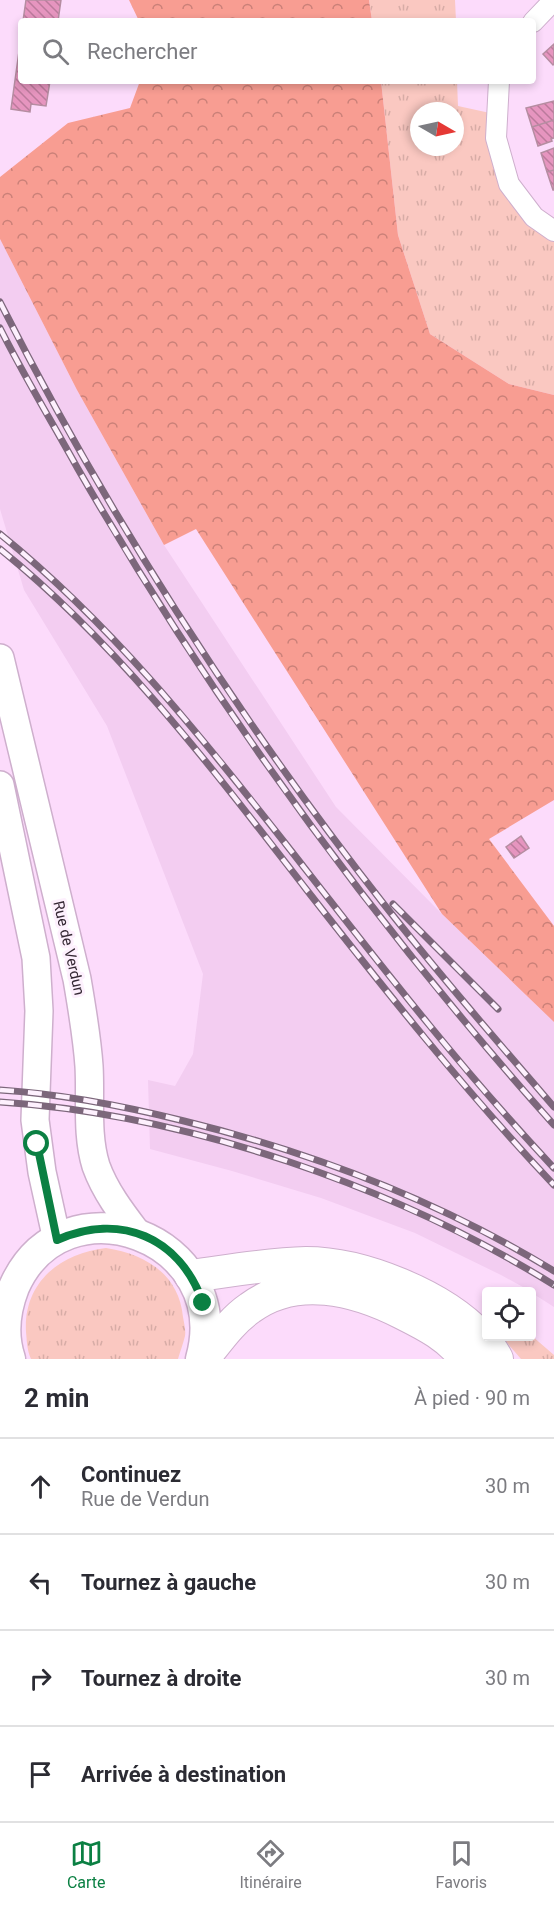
<!DOCTYPE html>
<html lang="fr">
<meta charset="utf-8">
<style>
body{margin:0;font-family:Roboto,sans-serif;background:#f2f2f3;color:#2b2b33}
.controls{position:absolute;right:18px;bottom:18px;display:grid;overflow:hidden;border-radius:6px;box-shadow:0 3px 9px #0003}
.controls button{width:54px;height:54px;display:grid;place-items:center;padding:0;border:0;border-bottom:2px solid #e1e1e2;background:#fff;color:#2b2b33;font:30px sans-serif}
.compass{position:absolute;left:410px;top:102px;width:54px;height:54px;border-radius:50%;background:#fff;box-shadow:0 3px 9px #0003;rotate:99deg}
.stop{position:absolute;width:18px;height:18px;margin:-14px;border:4px solid #0b8043;border-radius:50%;background:#fff}
.stop.end{background:#0b8043;border-color:#fff;box-shadow:0 2px 6px #0008}
.list{margin:0;padding:0;list-style:none}
h2{display:flex;justify-content:space-between;align-items:center;height:78px;margin:0;padding:0 24px;font-size:26px}
h2 small{font-size:20px;font-weight:400;color:#7c7c81}
.list li{display:grid;grid-template-columns:39px 1fr auto;gap:18px;align-items:center;box-sizing:border-box;height:96px;padding:0 24px;border-top:2px solid #e1e1e2}
.list b{display:block;font-size:22px;white-space:nowrap}
.list p{margin:0;font-size:20px;white-space:nowrap;color:#7c7c81}
.list em{font-size:20px;font-style:normal;color:#7c7c81}
.icon{flex:none;width:33px;height:33px;fill:none;stroke:currentColor;stroke-width:2;stroke-linecap:round;stroke-linejoin:round}
.map{position:relative;flex:none;width:554px;height:1359px;overflow:hidden}
.search{position:absolute;background:#fff;box-shadow:0 3px 9px #0003;left:18px;right:18px;top:18px;height:66px;display:flex;align-items:center;gap:15px;box-sizing:border-box;padding:0 21px;border-radius:6px;color:#7c7c81;font-size:22px}
.sheet{height:462px;background:#fff}
nav{display:flex;justify-content:space-around;align-items:center;box-sizing:border-box;height:84px;border-top:2px solid #e1e1e2;background:#fff;font-size:16px;color:#7c7c81}
nav a{display:grid;justify-items:center;gap:3px}
nav .on{color:#0b8043}
.map>svg:first-child{display:block}
.built{fill:#f3cdf1}
.grass{fill:url(#grass-tufts);fill-rule:evenodd}
.forest{fill:url(#forest-crowns)}
.building{fill:url(#building-back-hatch);stroke:#b58da1;stroke-width:1.5}
.lines{fill:none;stroke-linecap:round;stroke-linejoin:round}
.minor-casing{stroke:#ceafcd;stroke-width:22}
.secondary-casing{stroke:#ceafcd;stroke-width:30}
.primary-casing{stroke:#ceafcd;stroke-width:33}
.trunk-casing{stroke:#ceafcd;stroke-width:34}
.minor{stroke:#fff;stroke-width:20}
.secondary{stroke:#fff;stroke-width:27}
.primary{stroke:#fff;stroke-width:30}
.trunk{stroke:#fff;stroke-width:32}
.rail-casing{stroke:#7c677b;stroke-width:7}
.rail{stroke:#fdf0fd;stroke-width:4.5;stroke-dasharray:14;stroke-linecap:butt}
.route{stroke:#0b8043;stroke-width:8}
.labels{text-anchor:middle;dominant-baseline:central;stroke-width:6;stroke-linejoin:round;paint-order:stroke}
.street-label{font-size:15px;fill:#352834;stroke:#fdf0fd}
</style>
<div class="map">
<svg width="554" height="1359" viewBox="0 0 554 1359">
<defs>
<pattern id="grass-tufts" width="24" height="20" patternUnits="userSpaceOnUse" patternTransform="scale(1.5)"><rect width="24" height="20" fill="#fac8c1"/><path d="M3 7l-1-3M5 7V3M7 7l1-3M15 17l-1-3M17 17v-4M19 17l1-3" fill="none" stroke="#d7aca6"/></pattern>
<pattern id="forest-crowns" width="20" height="18" patternUnits="userSpaceOnUse" patternTransform="scale(1.5)"><rect width="20" height="18" fill="#f89d92"/><path d="M2 6a3 3 0 1 1 6 0M12 15a3 3 0 1 1 6 0" fill="none" stroke="#ca8078"/></pattern>
<pattern id="building-back-hatch" width="6" height="6" patternUnits="userSpaceOnUse" patternTransform="scale(1.5)"><rect width="6" height="6" fill="#e695bf"/><path d="M-1 5l2 2M0 0l6 6M5-1l2 2" fill="none" stroke="#bb7a9c"/></pattern>
</defs>
<rect width="100%" height="100%" fill="#fcdbfb"/>
<!-- built -->
<path class="built" d="M0,239L77,390L164,545L336,807L442,914L554,1022V1307L532,1293V1292L501,1275L415,1233L321,1198L232,1171L150,1149L148,1080L175,1086L193,1054L203,974L107,726L24,590L0,509Z"/>
<!-- grass -->
<path class="grass" d="M369,0H455L456,21H372Z
M381,81H457L458,106L490,113L507,182L554,233V395L509,384L430,334L398,235ZM419,111H455V147H419Z
M106,1248C145,1254 179,1274 183,1317C184,1323 186,1330 185,1336C183,1344 180,1352 178,1359H31C27,1350 27,1342 26,1332C23,1283 60,1253 106,1248Z
M532,1336L554,1355V1359H521L502,1337Z"/>
<!-- forest -->
<path class="forest" d="M129,0H369L372,21H139Z
M140,81H381L398,235L430,334L509,384L554,395V800L489,839L554,926V1022L442,914L196,529L164,545L77,390L0,239V177L68,123L130,108Z"/>
<!-- building -->
<path class="building" d="M26,0H61L58,21H23Z
M21,37V81H50L46,106L31,104L30,112L11,109Z
M554,44V64L553,65L543,54Z
M554,101V120L532,127L526,108Z
M554,120V138L551,139L552,141L538,146L532,127Z
M554,148V170L547,172L541,153Z
M554,170V190H553L547,172Z
M521,836L529,848L514,858L506,847Z"/>
<g class="lines">
<!-- minor casing -->
<g class="minor-casing">
<path id="minor" d="M533,22L554,0
M499,81L496,138L509,184L534,217L554,231"/>
</g>
<!-- secondary casing -->
<g class="secondary-casing">
<path id="secondary" d="M0,658L77,979C82,1008 87,1037 89,1066C91,1099 86,1134 96,1166C105,1191 121,1212 137,1233
M0,785L36,958L39,1011L35,1120L42,1172L57,1240"/>
</g>
<!-- primary casing -->
<g class="primary-casing">
<path id="primary" d="M10,1359C2,1335 5,1310 14,1287C64,1174 235,1238 201,1359"/>
</g>
<!-- trunk casing -->
<g class="trunk-casing">
<path id="trunk" d="M191,1276C229,1271 267,1264 306,1263C362,1263 442,1295 481,1337C487,1343 493,1351 497,1359
M203,1359C217,1342 231,1321 250,1308C296,1274 355,1289 402,1313C426,1325 450,1337 465,1359"/>
</g>
<!-- minor -->
<use href="#minor" class="minor"/>
<!-- secondary -->
<use href="#secondary" class="secondary"/>
<!-- primary -->
<use href="#primary" class="primary"/>
<!-- trunk -->
<use href="#trunk" class="trunk"/>
<!-- rail casing -->
<g class="rail-casing">
<path id="rail" d="M0,302C106,512 238,718 383,903C438,973 496,1040 554,1107
M0,328C24,376 52,422 78,469C213,704 374,923 554,1125
M0,534C110,623 198,732 285,843C372,954 457,1065 554,1168
M0,549C120,646 212,768 306,889C385,990 465,1091 554,1185
M393,904L498,1009
M0,1090C62,1094 124,1106 184,1121C314,1153 439,1201 554,1271
M0,1102C186,1114 396,1187 554,1285"/>
</g>
<!-- rail -->
<use href="#rail" class="rail"/>
</g>
<g class="lines">
<!-- route -->
<path class="route" d="M37,1144L57,1240C120,1212 180,1237 203,1303"/>
</g>
<g class="labels">
<!-- street labels -->
<g class="street-label">
<text transform="translate(69 948) rotate(77)">Rue de Verdun</text>
</g>
</g>
</svg>
<div class="controls">
<button><svg class="icon" aria-label="locate" viewBox="0 0 24 24"><circle cx="12" cy="12" r="6"/><path d="M12 2v4M12 18v4M2 12h4M18 12h4"/></svg></button>
</div>
<svg class="compass" viewBox="-18 -18 36 36"><path d="M0-13l5 13h-10z" fill="#e53935"/><path d="M0 13l5-13h-10z" fill="#7c7c81"/></svg>
<div class="stop" style="left:37px;top:1144px"></div>
<div class="stop end" style="left:203px;top:1303px"></div>
<div class="search"><svg class="icon" aria-label="search" viewBox="0 0 24 24"><circle cx="10" cy="10" r="6"/><path d="M15 15l6 6"/></svg>Rechercher</div>
</div>
<section class="sheet">
<h2>2 min<small>À pied · 90 m</small></h2>
<ul class="list">
<li><svg class="icon" aria-label="ahead" viewBox="0 0 24 24"><path d="M12 20V5M6 11l6-6 6 6"/></svg><div><b>Continuez</b><p>Rue de Verdun</p></div><em>30 m</em></li>
<li><svg class="icon" aria-label="left" viewBox="0 0 24 24"><path d="M17 20v-9H6M10 6l-5 5 5 5"/></svg><div><b>Tournez à gauche</b></div><em>30 m</em></li>
<li><svg class="icon" aria-label="right" viewBox="0 0 24 24"><path d="M7 20v-9h11M14 6l5 5-5 5"/></svg><div><b>Tournez à droite</b></div><em>30 m</em></li>
<li><svg class="icon" aria-label="arrive" viewBox="0 0 24 24"><path d="M6 21V4h12l-3 4 3 4H6"/></svg><div><b>Arrivée à destination</b></div></li>
</ul>
</section>
<nav>
<a class="on"><svg class="icon" aria-label="map" viewBox="0 0 24 24"><path d="M3 6l6-2 6 2 6-2v14l-6 2-6-2-6 2zM9 4v14M15 6v14"/></svg>Carte</a>
<a><svg class="icon" aria-label="directions" viewBox="0 0 24 24"><path d="M12 3l9 9-9 9-9-9zM9 14v-3h6M13 9l2 2-2 2"/></svg>Itinéraire</a>
<a><svg class="icon" aria-label="saved" viewBox="0 0 24 24"><path d="M7 4h10v16l-5-4-5 4z"/></svg>Favoris</a>
</nav>
